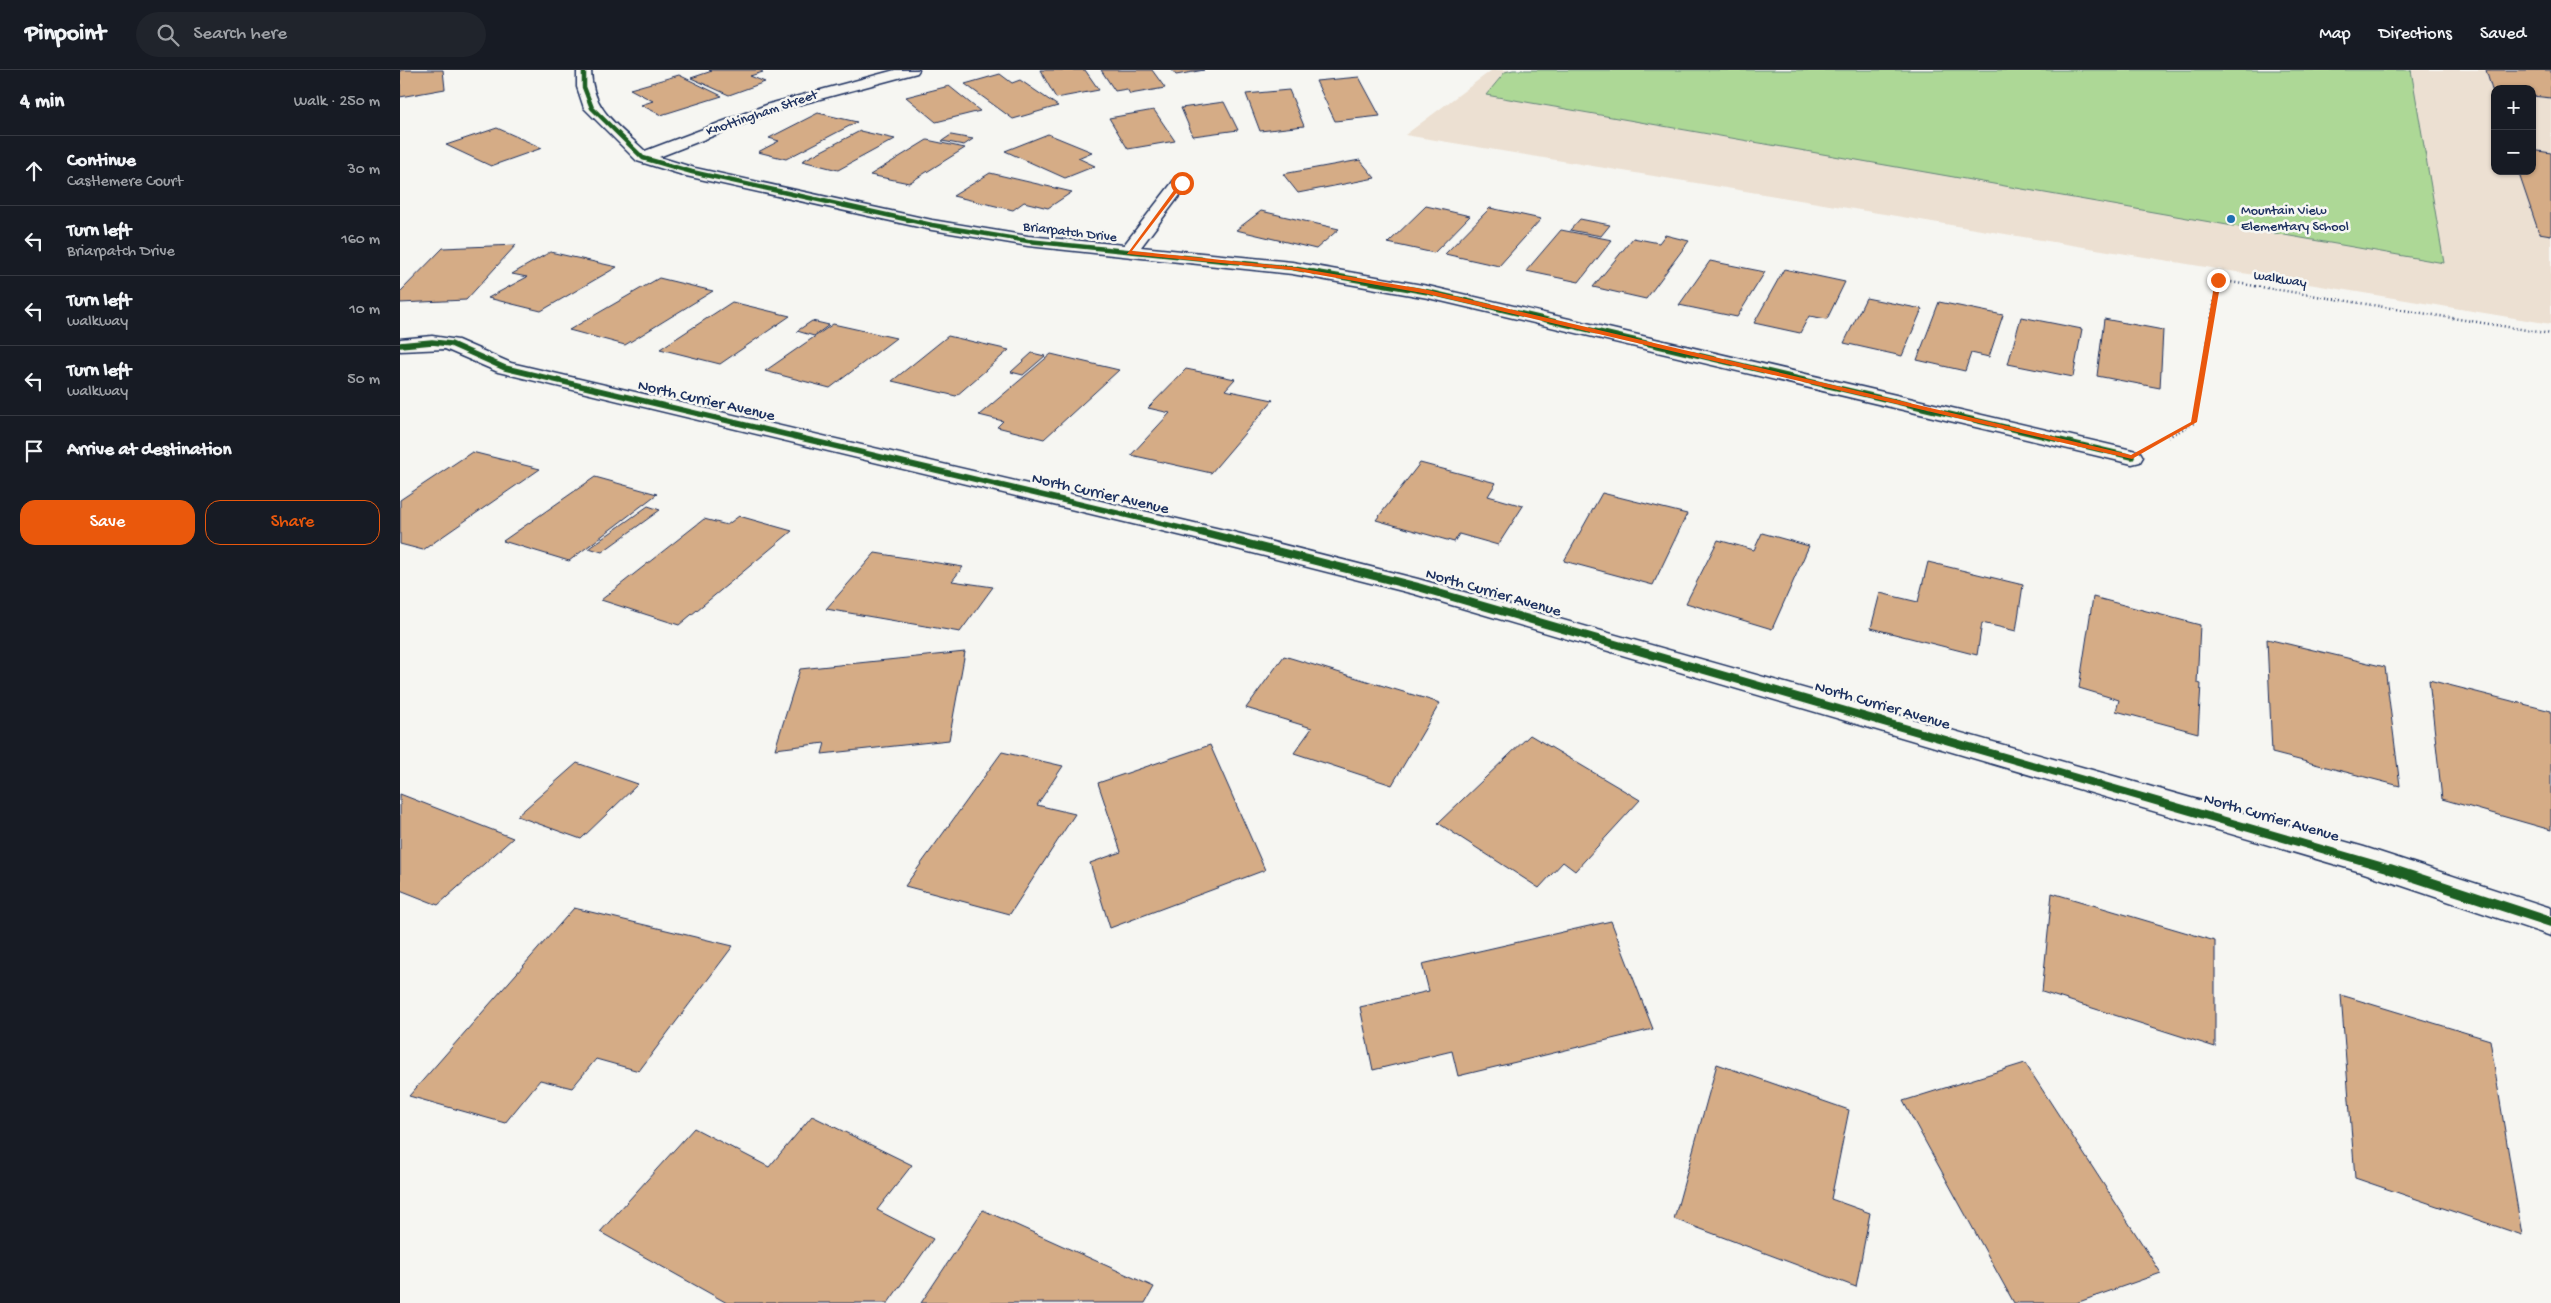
<!DOCTYPE html>
<meta charset="utf-8">
<style>
body{margin:0;font-family:"Gochi Hand",sans-serif;background:#20242c;color:#f1f3f6}
.controls{position:absolute;right:15px;top:15px;display:grid;overflow:hidden;border-radius:10px;box-shadow:0 1px 4px #0004}
.controls button{width:45px;height:45px;display:grid;place-items:center;padding:0;border:0;border-bottom:1px solid #363941;background:#171b24;color:#f1f3f6;font:25px sans-serif}
.stop{position:absolute;width:15px;height:15px;margin:-11px;border:4px solid #ea580c;border-radius:50%;background:#fff}
.stop.end{background:#ea580c;border-color:#fff;box-shadow:0 1px 5px #0008}
.list{margin:0;padding:0;list-style:none}
h2{display:flex;justify-content:space-between;align-items:center;height:65px;margin:0;padding:0 20px;font-size:21px}
h2 small{font-size:16px;font-weight:400;color:#9ea1a6}
.list li{display:grid;grid-template-columns:32px 1fr auto;gap:15px;align-items:center;box-sizing:border-box;height:70px;padding:0 20px;border-top:1px solid #363941}
.list b{display:block;font-size:19px;white-space:nowrap}
.list p{margin:0;font-size:16px;white-space:nowrap;color:#9ea1a6}
.list em{font-size:16px;font-style:normal;color:#9ea1a6}
.actions{display:flex;gap:10px;padding:15px 20px}
.actions a{flex:1;padding:11px 0;border:1px solid #ea580c;border-radius:15px;text-align:center;font-size:18px;color:#ea580c}
.actions .main{background:#ea580c;color:#fff}
.icon{flex:none;width:28px;height:28px;fill:none;stroke:currentColor;stroke-width:2;stroke-linecap:round;stroke-linejoin:round}
.map{position:relative;flex:none;width:2151px;height:1233px;overflow:hidden}
header{display:flex;align-items:center;gap:30px;box-sizing:border-box;height:70px;padding:0 25px;background:#171b24;border-bottom:1px solid #363941}
header strong{font-size:24px}
nav{display:flex;gap:28px;margin-inline-start:auto;font-size:18px}
.search{width:350px;height:45px;background:#20242c;display:flex;align-items:center;gap:12px;box-sizing:border-box;padding:0 18px;border-radius:28px;color:#9ea1a6;font-size:19px}
main{display:flex}
aside{flex:1;background:#171b24}
.map>svg:first-child{display:block}
.built{fill:#ece0d2;fill-rule:evenodd}
.green{fill:#add896;stroke:#64847a}
.building{fill:#d5ac86;stroke:#1b2f5e}
.lines{fill:none;stroke-linecap:round;stroke-linejoin:round}
.street-casing{stroke:#1b2f5e;stroke-width:3}
.path{stroke:#1b2f5e;stroke-width:2.5;stroke-dasharray:1 3;stroke-linecap:butt}
.street{fill:#f6f6f2;fill-rule:evenodd}
.cycleway-far3-casing{stroke:#f6f6f2;stroke-width:6}
.cycleway-far2-casing{stroke:#f6f6f2;stroke-width:8}
.cycleway-far1-casing{stroke:#f6f6f2;stroke-width:11}
.cycleway-casing{stroke:#f6f6f2;stroke-width:13}
.cycleway-far3{stroke:#1b5e20;stroke-width:4.5}
.cycleway-far2{stroke:#1b5e20;stroke-width:5.5}
.cycleway-far1{stroke:#1b5e20;stroke-width:8}
.cycleway{stroke:#1b5e20;stroke-width:10}
.route{fill:#ea580c}
.poi-dot{fill:#1f6fb2;stroke:#f6f6f2;stroke-width:2}
.labels{text-anchor:middle;dominant-baseline:central;stroke-width:5;stroke-linejoin:round;paint-order:stroke}
.far-street-label{font-size:14px;fill:#1b2f5e;stroke:#f6f6f2}
.far-poi-label{font-size:14px;fill:#1b2f5e;stroke:#f6f6f2;text-anchor:start}
.street-label{font-size:16px;fill:#1b2f5e;stroke:#f6f6f2}
</style>
<header>
<strong>Pinpoint</strong>
<div class="search"><svg class="icon" aria-label="search" viewBox="0 0 24 24"><circle cx="10" cy="10" r="6"/><path d="M15 15l6 6"/></svg>Search here</div>
<nav><a>Map</a><a>Directions</a><a>Saved</a></nav>
</header>
<main>
<aside>
<h2>4 min<small>Walk · 250 m</small></h2>
<ul class="list">
<li><svg class="icon" aria-label="ahead" viewBox="0 0 24 24"><path d="M12 20V5M6 11l6-6 6 6"/></svg><div><b>Continue</b><p>Castlemere Court</p></div><em>30 m</em></li>
<li><svg class="icon" aria-label="left" viewBox="0 0 24 24"><path d="M17 20v-9H6M10 6l-5 5 5 5"/></svg><div><b>Turn left</b><p>Briarpatch Drive</p></div><em>160 m</em></li>
<li><svg class="icon" aria-label="left" viewBox="0 0 24 24"><path d="M17 20v-9H6M10 6l-5 5 5 5"/></svg><div><b>Turn left</b><p>walkway</p></div><em>10 m</em></li>
<li><svg class="icon" aria-label="left" viewBox="0 0 24 24"><path d="M17 20v-9H6M10 6l-5 5 5 5"/></svg><div><b>Turn left</b><p>walkway</p></div><em>50 m</em></li>
<li><svg class="icon" aria-label="arrive" viewBox="0 0 24 24"><path d="M6 21V4h12l-3 4 3 4H6"/></svg><div><b>Arrive at destination</b></div></li>
</ul>
<div class="actions"><a class="main">Save</a><a>Share</a></div>
</aside>
<div class="map">
<svg width="2151" height="1233" viewBox="0 0 2151 1233">
<rect width="100%" height="100%" fill="#f6f6f2"/>
<filter id="ink" filterUnits="userSpaceOnUse"><feTurbulence type="fractalNoise" baseFrequency=".02" numOctaves="2"/><feDisplacementMap in="SourceGraphic" scale="10" xChannelSelector="R" yChannelSelector="G"/><feConvolveMatrix kernelMatrix="1 2 1 2 8 2 1 2 1" color-interpolation-filters="sRGB"/></filter>
<g filter="url(#ink)">
<!-- built -->
<path class="built" d="M1092,0H2151V254L1005,65ZM2095,19H2132V101H2095Z"/>
<!-- green -->
<path class="green" d="M1113,0H2011L2044,193L1086,25L1105,2Z"/>
<!-- building -->
<path class="building" d="M0,0H43L45,19L0,27Z
M309,0H359L363,2L350,6L365,12L329,25L291,8L312,1Z
M640,0H685L699,20L656,28Z
M701,0H752L765,18L730,24L727,19L715,21Z
M772,0H804L776,5Z
M2086,0H2151V28L2132,26V19L2092,20Z
M600,4L612,13L620,10L658,36L613,49L565,14Z
M279,5L322,26L261,45L241,35L253,31L230,19Z
M959,7L980,46L935,51L916,11Z
M549,16L580,41L536,52L506,27Z
M889,20L904,56L860,61L846,24Z
M824,32L838,60L793,66L781,38Z
M754,40L775,71L728,79L709,48Z
M418,43L457,52L386,89L358,82L379,71L369,68Z
M97,58L142,78L91,96L46,75Z
M460,61L495,69L438,100L402,91Z
M648,64L692,82L678,88L695,96L665,108L605,81Z
M551,65L573,69L564,75L542,71Z
M527,70L565,78L509,113L470,105Z
M2132,80L2151,83V165L2139,163L2118,101H2132Z
M960,90L975,108L898,123L883,104Z
M590,103L672,122L648,138L624,132L613,140L553,126Z
M1026,136L1070,146L1034,183L988,173Z
M1090,138L1141,149L1099,196L1045,184Z
M861,141L939,159L916,179L836,160Z
M1180,149L1210,155L1201,166L1170,160Z
M1161,160L1212,170L1179,212L1126,201Z
M1265,165L1289,171L1246,229L1193,217L1233,168L1259,173Z
M116,175L66,230L0,233V222L43,178Z
M150,182L217,197L141,241L88,228L127,207L112,204Z
M1310,191L1365,202L1337,247L1279,235Z
M1384,199L1445,212L1427,249L1409,246L1400,263L1354,253Z
M259,208L313,221L225,275L169,260Z
M1466,228L1522,239L1502,286L1444,273Z
M332,232L390,246L320,294L260,279Z
M1539,232L1603,245L1589,287L1571,283L1565,301L1517,290Z
M1621,247L1682,259L1673,307L1608,294Z
M1704,249L1763,260L1760,318L1697,306Z
M412,251L429,255L414,266L397,261Z
M433,254L496,268L430,318L365,301Z
M548,266L609,280L556,326L492,311Z
M632,283L645,286L623,305L611,302Z
M651,284L719,300L644,369L597,357L603,351L579,345Z
M786,299L835,309L825,320L873,330L811,403L731,385L770,343L748,338Z
M72,382L140,399L23,480L0,474V430Z
M1020,393L1096,413L1088,426L1123,436L1098,475L1059,464L1054,472L976,450Z
M195,407L257,424L169,491L103,471Z
M1202,423L1287,444L1253,515L1164,491Z
M248,436L260,440L202,482L189,478Z
M339,446L392,461L279,555L201,530L304,449L327,455Z
M1362,463L1409,476L1372,559L1286,533L1318,470L1354,480Z
M475,483L563,497L552,511L593,517L560,562L426,539Z
M1528,492L1623,515L1616,561L1582,553L1577,585L1471,558L1480,523L1518,532Z
M1693,527L1800,555L1797,613L1801,614L1798,663L1716,641L1719,630L1679,618Z
M1867,569L1985,597L2000,716L1872,683Z
M565,582L549,670L422,684L425,673L375,679L400,599Z
M884,586L1040,633L992,715L894,683L912,658L846,638Z
M2029,610L2151,641V760L2042,729Z
M1130,665L1240,730L1175,801L1163,792L1139,818L1038,753Z
M810,675L865,800L710,858L690,793L721,782L698,713Z
M602,682L663,696L637,735L675,744L610,844L505,816Z
M177,693L238,714L181,769L117,746Z
M0,724L113,768L38,835L0,820Z
M1652,823L1815,871V977L1642,922Z
M174,838L333,876L239,1001L196,989L172,1018L140,1010L105,1053L9,1026Z
M1211,851L1253,959L1058,1006L1052,981L973,1000L960,937L1029,921L1022,894Z
M1941,925L2090,970L2122,1165L1955,1108Z
M1625,993L1761,1203L1676,1233H1614L1503,1031Z
M1317,994L1449,1040L1431,1129L1470,1143L1456,1217L1274,1149Z
M412,1046L512,1095L477,1140L533,1169L488,1233H327L200,1162L294,1058L369,1097Z
M583,1140L754,1217L745,1233H521Z"/>
<g class="lines">
<!-- street casing -->
<g class="street-casing">
<path id="street" d="M177,0H191C192,41 218,55 245,81L369,34L495,0H519L517,3L379,40L259,87L295,98L532,150L628,166L724,175L775,109H787L789,113L741,177L892,192L1028,216L1732,380L1740,382L1743,387L1740,392L1732,394L1028,228L892,204L628,176L532,160L286,106L237,91L184,38L177,17Z
M32,266L58,270L111,293L833,462L1018,509L1964,777L2151,838V866L1964,803L1014,524L833,478L98,302L45,279L0,281V269Z"/>
</g>
<!-- path -->
<path class="path" d="M1768,367L1794,353L1818,210L2151,264"/>
<!-- street -->
<use href="#street" class="street"/>
<!-- cycleway-far3 casing -->
<g class="cycleway-far3-casing">
<path id="cycleway-far3" d="M184,0V17L192,38L243,88L292,102L532,155L628,171L892,198L920,203"/>
</g>
<!-- cycleway-far2 casing -->
<g class="cycleway-far2-casing">
<path id="cycleway-far2" d="M913,202L1028,222L1732,387
M0,275L32,272L51,274L105,298L806,464"/>
</g>
<!-- cycleway-far1 casing -->
<g class="cycleway-far1-casing">
<path id="cycleway-far1" d="M801,462L1018,517L1994,800"/>
</g>
<!-- cycleway casing -->
<g class="cycleway-casing">
<path id="cycleway" d="M1990,799L2151,852"/>
</g>
<!-- cycleway-far3 -->
<use href="#cycleway-far3" class="cycleway-far3"/>
<!-- cycleway-far2 -->
<use href="#cycleway-far2" class="cycleway-far2"/>
<!-- cycleway-far1 -->
<use href="#cycleway-far1" class="cycleway-far1"/>
<!-- cycleway -->
<use href="#cycleway" class="cycleway"/>
</g>
</g>
<!-- route -->
<path class="route" d="M780,112L784,113L732,181L892,197L1028,220L1731,385L1791,352L1815,210L1818,209L1821,210L1797,352L1732,389L1028,224L892,200L727,184Z"/>
<!-- markers -->
<circle class="poi-dot" cx="1831" cy="149" r="5"/>
<g class="labels">
<!-- far-street labels -->
<g class="far-street-label">
<text transform="translate(362 44) rotate(-19)">Knottingham Street</text>
<text transform="translate(670 163) rotate(7)">Briarpatch Drive</text>
<text transform="translate(1880 210) rotate(9)">walkway</text>
</g>
<!-- far-poi labels -->
<g class="far-poi-label">
<text x="1841" y="141">Mountain View<tspan x="1841" dy="16">Elementary School</tspan></text>
</g>
<!-- street labels -->
<g class="street-label">
<text transform="translate(306 332) rotate(13)">North Currier Avenue</text>
<text transform="translate(700 425) rotate(13)">North Currier Avenue</text>
<text transform="translate(1093 524) rotate(16)">North Currier Avenue</text>
<text transform="translate(1482 637) rotate(16)">North Currier Avenue</text>
<text transform="translate(1871 749) rotate(16)">North Currier Avenue</text>
</g>
</g>
</svg>
<div class="controls">
<button>+</button>
<button>−</button>
</div>
<div class="stop" style="left:782px;top:113px"></div>
<div class="stop end" style="left:1818px;top:210px"></div>
</div>
</main>
